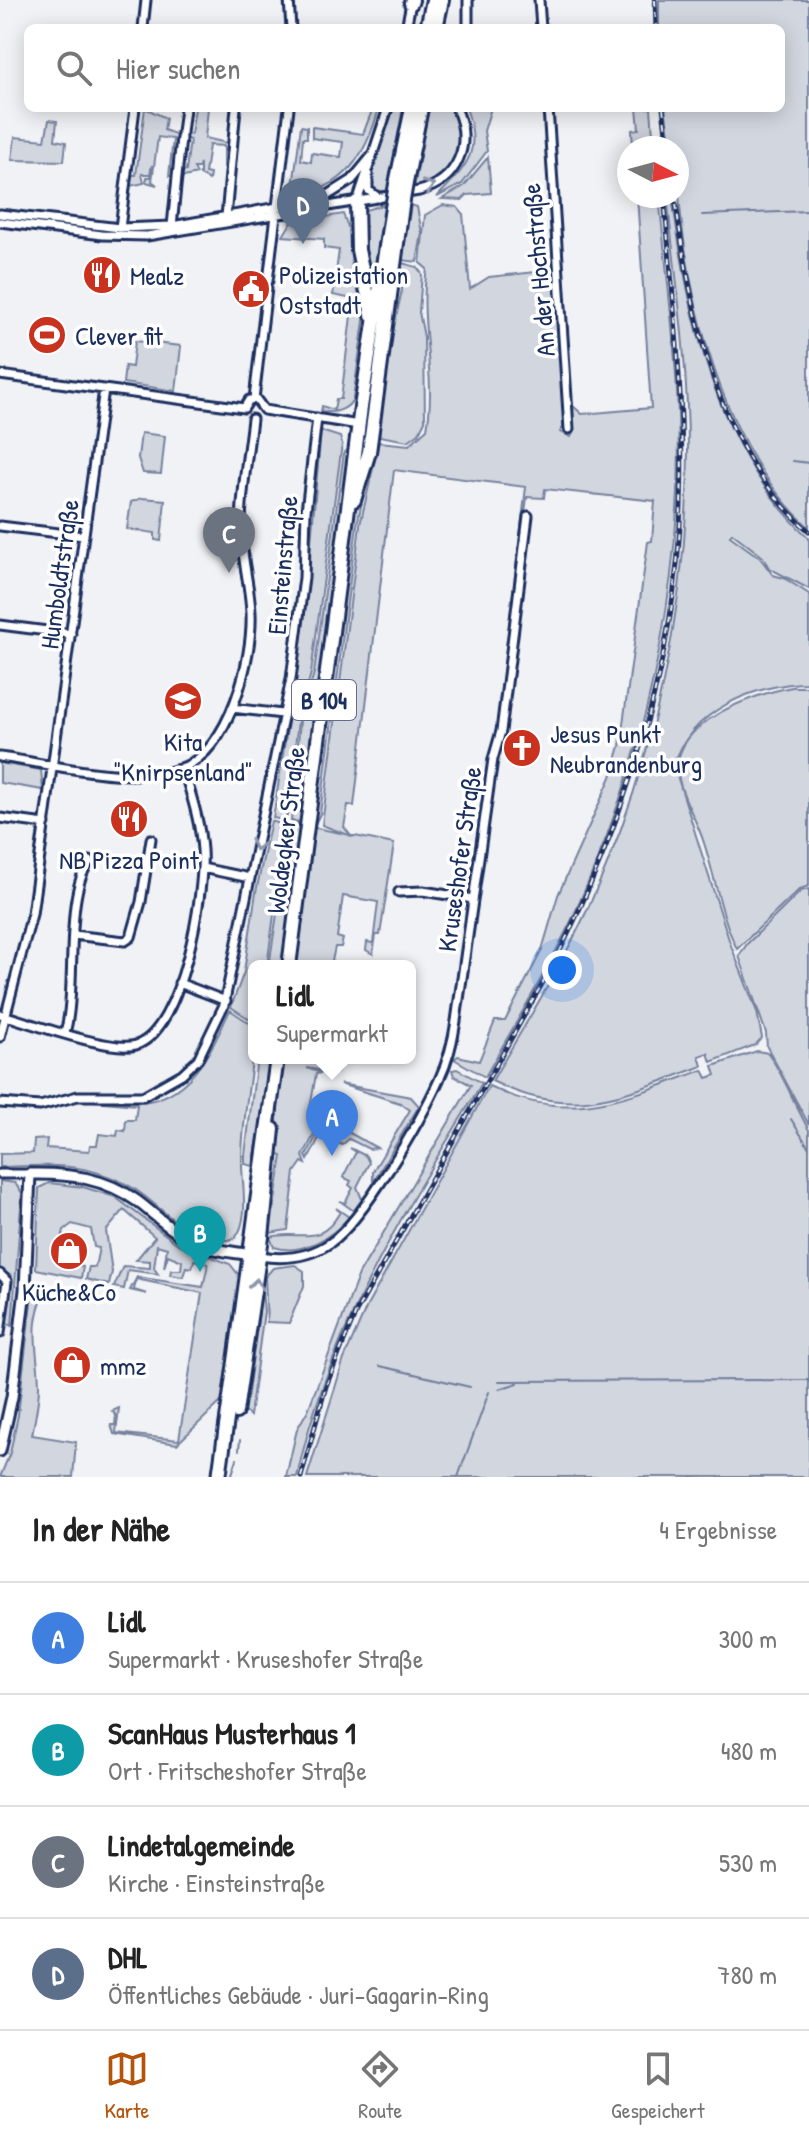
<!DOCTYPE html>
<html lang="de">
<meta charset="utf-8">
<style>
body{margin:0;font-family:"Patrick Hand",sans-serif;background:#f6f6f6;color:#222}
.compass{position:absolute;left:617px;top:136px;width:72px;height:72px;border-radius:50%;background:#fff;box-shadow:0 4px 20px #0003;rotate:96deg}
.you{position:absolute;left:562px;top:970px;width:28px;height:28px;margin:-20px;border:6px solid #fff;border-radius:50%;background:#1a73e8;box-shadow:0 0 0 12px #1a73e833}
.badge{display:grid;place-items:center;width:52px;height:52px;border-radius:50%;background:#b45309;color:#fff;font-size:26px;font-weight:700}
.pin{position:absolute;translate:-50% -66px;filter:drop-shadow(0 2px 4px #0008)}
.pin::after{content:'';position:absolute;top:42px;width:28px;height:24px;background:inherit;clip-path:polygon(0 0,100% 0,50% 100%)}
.popup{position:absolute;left:248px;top:960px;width:168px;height:104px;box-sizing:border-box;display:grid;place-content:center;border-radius:12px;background:#fff;filter:drop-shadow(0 2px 6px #0005);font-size:26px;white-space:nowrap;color:#767676}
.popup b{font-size:30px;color:#222}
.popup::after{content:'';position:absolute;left:50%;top:100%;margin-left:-16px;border:16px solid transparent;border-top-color:#fff}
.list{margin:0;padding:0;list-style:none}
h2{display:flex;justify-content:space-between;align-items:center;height:104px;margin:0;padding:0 32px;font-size:34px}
h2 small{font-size:26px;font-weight:400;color:#767676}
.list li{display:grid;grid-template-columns:52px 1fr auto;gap:24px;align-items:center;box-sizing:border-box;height:112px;padding:0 32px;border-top:2px solid #e0e0e0}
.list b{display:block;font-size:30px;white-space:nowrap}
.list p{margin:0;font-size:26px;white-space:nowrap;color:#767676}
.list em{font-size:26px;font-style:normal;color:#767676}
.icon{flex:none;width:44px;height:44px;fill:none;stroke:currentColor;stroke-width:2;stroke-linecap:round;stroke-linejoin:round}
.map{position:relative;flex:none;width:809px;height:1477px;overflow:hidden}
.search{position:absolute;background:#fff;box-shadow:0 4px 20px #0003;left:24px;right:24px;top:24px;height:88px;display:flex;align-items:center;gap:20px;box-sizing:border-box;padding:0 28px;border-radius:12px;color:#767676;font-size:30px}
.sheet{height:552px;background:#fff}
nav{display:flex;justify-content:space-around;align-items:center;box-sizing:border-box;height:112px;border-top:2px solid #e0e0e0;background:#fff;font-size:22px;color:#767676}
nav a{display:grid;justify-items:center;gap:4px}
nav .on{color:#b45309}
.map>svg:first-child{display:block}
.green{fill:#d2d6df;stroke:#76829e;stroke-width:2}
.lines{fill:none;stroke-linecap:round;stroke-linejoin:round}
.stream{stroke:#707c9a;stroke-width:2}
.minor-casing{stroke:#1b2f5e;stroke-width:13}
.tertiary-casing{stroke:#1b2f5e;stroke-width:15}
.primary-casing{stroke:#1b2f5e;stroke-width:18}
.minor{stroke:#fff;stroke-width:7}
.tertiary{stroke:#fff;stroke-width:9}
.primary{stroke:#fff;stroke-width:12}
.rail-casing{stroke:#1b2f5e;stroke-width:5}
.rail{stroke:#fff;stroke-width:2;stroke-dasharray:6;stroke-linecap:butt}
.primary-bridge-casing{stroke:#1b2f5e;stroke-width:18;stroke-linecap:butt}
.primary-bridge{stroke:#fff;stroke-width:12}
.oneway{stroke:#8d97ae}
.labels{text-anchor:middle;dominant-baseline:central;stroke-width:7;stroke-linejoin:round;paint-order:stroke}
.shield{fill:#fff;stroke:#5f6d8e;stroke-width:2}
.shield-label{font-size:24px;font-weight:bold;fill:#1b2f5e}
.street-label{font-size:26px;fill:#1b2f5e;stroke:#fff}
.poi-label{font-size:26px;fill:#1b2f5e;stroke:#fff;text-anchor:start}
</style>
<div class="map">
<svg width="809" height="1477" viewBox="0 0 809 1477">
<rect width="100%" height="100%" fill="#f1f2f5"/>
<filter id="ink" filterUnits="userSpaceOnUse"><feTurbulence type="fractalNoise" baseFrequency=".0125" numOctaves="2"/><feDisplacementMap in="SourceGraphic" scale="16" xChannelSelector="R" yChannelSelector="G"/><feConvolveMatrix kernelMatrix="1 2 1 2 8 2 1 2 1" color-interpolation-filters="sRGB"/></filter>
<g filter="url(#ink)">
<!-- green -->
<path class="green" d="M659,0H809V527C717,447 677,265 677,148H671L665,108H781V28H659Z
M145,108L166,118L164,130L180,136L191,134L195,108H208L205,138L227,143L224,168V146L209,145L205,173L210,174L209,180L200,175V163L199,168H194L197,174L180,178L181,171H186L190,140L177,137L172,176H169L173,139L158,137L152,181L157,185L146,182L147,177H151L152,165L150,174H142L144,183L130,186L131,175H136Z
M373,108H379C367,153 344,193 292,194L301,126L307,127V138H303L301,160L311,162L312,153L341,157L343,142L312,138V127L363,134Z
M392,108H403L387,192L371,189L369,175Z
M429,108H451C468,145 454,179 414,188Z
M466,108H491L484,131L487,151L462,184L437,197C466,166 483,153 466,108Z
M637,108H651L654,148H633L632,130L639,129Z
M49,120L57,121L55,140L66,142L64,161L12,160L15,137L45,140Z
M488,157L491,193L467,195L462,200L442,199L464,186Z
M637,196H659C669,300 684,405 677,510C668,651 632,789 573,917C547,972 515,1024 485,1077L454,1059L458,1056L479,1061L495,1021H505L542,950L558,895L611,777L620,746L648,542L652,541L655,501L545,489L544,498L527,497L496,733L526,487L394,470L354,806L348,805L344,827L351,836L322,825L360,525L379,442L409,445L427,429C437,376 418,321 427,269L420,263L425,215L443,205L457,207L463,214L470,289L489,277L536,272L541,273L542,279L556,278L568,418L560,432L571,437L574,431L572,405L582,414L651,408Z
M667,196H672C689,318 715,450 809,538V589L769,568L763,557L732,533L730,536L760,558L773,575L784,578L809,594V683C756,683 689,711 674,766L730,943L757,1012L762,1038L755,1045L711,1062L708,1053L699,1056L702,1066C626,1094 571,1122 492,1081C526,1023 561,967 589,906C654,766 688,603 688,449C688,364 676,280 667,196Z
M383,205L384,207L371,291C365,267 354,233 365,210Z
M411,205L417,207L422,233L417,262L402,260Z
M343,214L350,232L352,272L365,314L353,399C347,411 333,413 321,412L322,406L334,410L336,399H341L353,299L333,295L339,250L324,248V239L283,236L291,223Z
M402,263L417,267L422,274L419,312L424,337L425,421L419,433L408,441L379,436L387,359L402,290Z
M135,341L181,346L176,391L123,383L125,366L132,367Z
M321,431L340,437L342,444L311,673L298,721L287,816L283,820L273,818L304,620Z
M141,433L165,436L161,474L143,473L138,458Z
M354,447L302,822L291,821L300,721L314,673L344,452Z
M373,451L357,525L320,814L315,824H312L352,516L369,477Z
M142,498L165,500L161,541L155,540V533L127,529L131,502Z
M792,687H809V886L800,889L737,949C721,916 715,877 704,843C697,820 681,797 678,773C672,722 754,694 792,687Z
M0,763L41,770L43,790L0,783Z
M271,821L286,826L267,966H254V1022L231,1007L244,972L256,892Z
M291,823L301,824L286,966H269Z
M311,827L394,844L380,935H376L373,954L366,950L367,942L373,943L378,902L343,896L337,937L343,939L341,947H335L331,966H293Z
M809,889V1125L767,1047L766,1033L739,956L747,944L801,891Z
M230,1010L254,1026C254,1072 241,1118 242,1164C242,1185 250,1221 235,1238C202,1252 166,1212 143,1195C130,1185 115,1178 99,1173C67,1163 33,1166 0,1167V1154L33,1153L34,1140L47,1139L46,1148L89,1151L90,1145H97L99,1134L117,1136L118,1130L125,1131L126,1120H135L137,1105L70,1099C93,1095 116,1104 139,1102C190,1100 212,1049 230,1010Z
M757,1051L768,1053C783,1074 795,1106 809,1130V1477H307L344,1359L367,1306L489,1086C567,1126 628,1097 703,1070L707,1078L716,1075L713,1066Z
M257,1058H273L253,1166L245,1164V1155Z
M281,1058H326L325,1066L339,1069L337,1073L307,1068L321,1073L316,1074L308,1120L316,1124V1131L303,1156L306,1164L302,1162L295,1172L288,1230L270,1233L282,1156L275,1154Z
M457,1069L482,1083C407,1207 327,1333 297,1477H286L297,1429L308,1410L359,1274L471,1085L454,1076L452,1070Z
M340,1084L411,1097L419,1106L373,1182V1171L410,1110L400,1103Z
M326,1120L377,1148L369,1149L349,1139L342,1145L321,1134L308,1160L306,1156L318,1133V1124Z
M350,1148L366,1156L369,1163L357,1187L362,1199L354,1211L340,1201L345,1203L353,1188L349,1185L351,1181L343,1177L356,1152Z
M0,1181L15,1183L22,1193L12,1326L5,1322L12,1276L0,1270Z
M49,1183L83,1187L115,1197L178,1244L230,1264L241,1278L223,1400L177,1444L114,1434L111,1425H115L116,1415L112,1411L119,1408L116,1433L179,1440L202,1293L136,1279L134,1290L147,1294L130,1290L137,1277L203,1287L208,1264L194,1260L192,1268L186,1267L183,1277L170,1275L171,1270H181L182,1261L168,1255L164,1268L167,1248L157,1245L154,1268L158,1274L128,1270L124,1289L114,1287L123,1266L150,1268V1261L136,1260L155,1237L124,1210L106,1231L112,1272L109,1285L86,1279L89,1267H95L99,1248L94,1247L91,1229L72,1224L64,1230L57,1259L83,1267L81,1278L36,1269L39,1188Z
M336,1208L349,1217C332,1238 301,1256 274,1247L270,1237C300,1229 319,1249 340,1212Z
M295,1265L304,1271V1286L289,1323L267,1322L265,1277L273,1268Z
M261,1281L264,1311L250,1416L244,1411L243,1402Z
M41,1283L46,1289C28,1327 38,1346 39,1386C39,1402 35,1419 32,1435L76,1442L73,1477H0L10,1453L18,1415L33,1285Z"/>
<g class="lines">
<!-- stream -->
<path class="stream" d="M702,215L809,211
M793,461L809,463
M791,1119L809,1148
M380,1366L470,1387
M499,1381L809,1380
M499,1389L518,1383
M247,1399L259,1312
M239,1450L240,1440
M231,1477L237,1459
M458,1477L489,1392"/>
<!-- minor casing -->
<g class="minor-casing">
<path id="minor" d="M289,0L291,28
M539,0L541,28
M143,28L146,0
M406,28L411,3
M468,28V0
M548,108L569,429
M182,133L185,108
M368,174V190L379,198
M357,202L388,108
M0,214L120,228L172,226L322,199L352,180L371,157
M226,217L236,108
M0,222L102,235L147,236L419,191C458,181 473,144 456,108
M172,226L181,138
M120,228L135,108
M268,281L289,108
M0,375L244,408
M254,399L267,288
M244,408L249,400L256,399L264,410
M264,410L359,425
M0,526L84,536
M0,625L71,634
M232,708L282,714
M0,757C51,764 133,786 182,768C230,749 253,659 251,613C250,583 240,553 241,522C242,488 248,453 252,419
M0,818L45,824
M202,868L250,878
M399,892L423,891L473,899
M73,935L125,941L131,937L141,902L151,839
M179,983L226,1001
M0,1014C27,1022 112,1053 136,1045C182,1031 205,893 202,850C200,821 191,795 183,767
M65,1033C78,989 63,894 90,861
M0,1037L32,914L104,389
M0,1103L40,1106L78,1096H143L182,1074L198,1059L224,1005L291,679L304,578L306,511L317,418
M0,1174H30
M260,1256C285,1260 308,1258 330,1243C363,1221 422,1118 439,1080C448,1061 453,1042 456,1021L493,759L501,731L528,516
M0,1274L7,1281L0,1333"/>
</g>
<!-- tertiary casing -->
<g class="tertiary-casing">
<path id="tertiary" d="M0,1451L12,1397L25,1290L30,1174C69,1173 105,1178 137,1201C157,1216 174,1234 198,1244C215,1251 234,1252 252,1255"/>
</g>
<!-- primary casing -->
<g class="primary-casing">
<path id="primary" d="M411,3L412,0
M427,28L433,0
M436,28L442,0
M406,183L421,108
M396,184L412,108
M357,202L358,250L372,315
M354,500L369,452L402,206
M289,966L361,407L392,208
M236,1412L262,1237L273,1129
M219,1477L277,1058"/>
</g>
<!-- minor -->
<use href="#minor" class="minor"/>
<!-- tertiary -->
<use href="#tertiary" class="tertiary"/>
<!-- primary -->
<use href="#primary" class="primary"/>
<!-- rail casing -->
<g class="rail-casing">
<path id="rail" d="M655,0L656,28
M663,108L668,148
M676,204C692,317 718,453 809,531
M301,1477L326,1386L356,1312L554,963C624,823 676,662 681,505C685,401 673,299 664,196"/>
</g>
<!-- rail -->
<use href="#rail" class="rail"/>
<!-- primary-bridge casing -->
<g class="primary-bridge-casing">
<path id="primary-bridge" d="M402,206L406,183
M392,208L396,184"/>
</g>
<!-- primary-bridge -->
<use href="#primary-bridge" class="primary-bridge"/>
</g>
<!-- one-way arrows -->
<defs><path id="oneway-chevron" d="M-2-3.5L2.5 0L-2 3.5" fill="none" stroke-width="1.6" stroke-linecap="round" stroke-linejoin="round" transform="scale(2)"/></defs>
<g class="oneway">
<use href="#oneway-chevron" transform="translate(429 186) rotate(-22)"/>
<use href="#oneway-chevron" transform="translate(257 845) rotate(103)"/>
<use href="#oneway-chevron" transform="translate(256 1284) rotate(-82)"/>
</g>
</g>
<!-- icons -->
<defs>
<g id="restaurant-disc" transform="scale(2)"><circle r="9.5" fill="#c8321e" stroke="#fff"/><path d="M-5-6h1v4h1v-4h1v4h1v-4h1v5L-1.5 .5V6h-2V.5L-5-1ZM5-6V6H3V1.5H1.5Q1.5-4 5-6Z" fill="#fff"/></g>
<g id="civic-disc" transform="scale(2)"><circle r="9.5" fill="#c8321e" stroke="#fff"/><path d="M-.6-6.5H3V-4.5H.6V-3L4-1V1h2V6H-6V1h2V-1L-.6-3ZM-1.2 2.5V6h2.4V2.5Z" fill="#fff"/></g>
<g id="stadium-disc" transform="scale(2)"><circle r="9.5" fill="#c8321e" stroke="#fff"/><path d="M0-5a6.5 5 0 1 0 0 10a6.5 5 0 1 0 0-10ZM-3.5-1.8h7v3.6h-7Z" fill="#fff"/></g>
<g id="school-disc" transform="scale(2)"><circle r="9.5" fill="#c8321e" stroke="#fff"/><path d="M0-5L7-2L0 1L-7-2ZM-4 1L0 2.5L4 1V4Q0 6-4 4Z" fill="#fff"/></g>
<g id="church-disc" transform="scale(2)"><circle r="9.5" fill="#c8321e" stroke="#fff"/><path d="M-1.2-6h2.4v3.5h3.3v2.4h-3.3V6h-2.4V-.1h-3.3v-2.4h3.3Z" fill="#fff"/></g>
<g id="shop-disc" transform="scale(2)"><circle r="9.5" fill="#c8321e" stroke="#fff"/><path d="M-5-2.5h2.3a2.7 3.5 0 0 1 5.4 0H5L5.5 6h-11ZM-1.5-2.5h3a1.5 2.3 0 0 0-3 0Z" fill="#fff"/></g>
</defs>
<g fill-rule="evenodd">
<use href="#restaurant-disc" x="102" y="275"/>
<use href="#civic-disc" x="251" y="289"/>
<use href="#stadium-disc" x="47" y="335"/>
<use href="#school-disc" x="183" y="701"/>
<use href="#church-disc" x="522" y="748"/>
<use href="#restaurant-disc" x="129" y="819"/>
<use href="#shop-disc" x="69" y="1251"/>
<use href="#shop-disc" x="72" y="1365"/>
</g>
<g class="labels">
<!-- shield labels -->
<rect class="shield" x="292" y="680" width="64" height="40" rx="6"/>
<g class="shield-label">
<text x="324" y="700">B 104</text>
</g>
<!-- street labels -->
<g class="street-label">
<text transform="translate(538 270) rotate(-95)">An der Hochstraße</text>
<text transform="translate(282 565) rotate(-85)">Einsteinstraße</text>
<text transform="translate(59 574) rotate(-82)">Humboldtstraße</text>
<text transform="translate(285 830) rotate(-83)">Woldegker Straße</text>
<text transform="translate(459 859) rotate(-82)">Kruseshofer Straße</text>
</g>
<!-- poi labels -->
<g class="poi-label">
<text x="279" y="274">Polizeistation<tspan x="279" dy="30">Oststadt</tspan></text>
<text x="130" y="275">Mealz</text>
<text x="75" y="335">Clever fit</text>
<text x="550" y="733">Jesus Punkt<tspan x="550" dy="30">Neubrandenburg</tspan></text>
<text x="183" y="741" text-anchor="middle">Kita<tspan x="183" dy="30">"Knirpsenland"</tspan></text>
<text x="129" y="859" text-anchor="middle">NB Pizza Point</text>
<text x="69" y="1291" text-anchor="middle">Küche&amp;Co</text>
<text x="100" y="1365">mmz</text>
</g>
</g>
</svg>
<svg class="compass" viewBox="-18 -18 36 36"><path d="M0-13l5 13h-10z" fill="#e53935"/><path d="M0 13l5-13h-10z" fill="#767676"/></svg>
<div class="you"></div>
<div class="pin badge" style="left:332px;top:1156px;background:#3f7fe0">A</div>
<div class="popup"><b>Lidl</b>Supermarkt</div>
<div class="pin badge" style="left:200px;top:1272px;background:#0f9aa8">B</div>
<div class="pin badge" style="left:229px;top:573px;background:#6b7280">C</div>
<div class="pin badge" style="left:303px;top:244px;background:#5c6f8a">D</div>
<div class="search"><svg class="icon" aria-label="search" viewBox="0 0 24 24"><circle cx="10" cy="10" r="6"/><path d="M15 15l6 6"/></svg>Hier suchen</div>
</div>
<section class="sheet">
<h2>In der Nähe<small>4 Ergebnisse</small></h2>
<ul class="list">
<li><span class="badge" style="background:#3f7fe0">A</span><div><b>Lidl</b><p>Supermarkt · Kruseshofer Straße</p></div><em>300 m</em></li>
<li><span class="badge" style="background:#0f9aa8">B</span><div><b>ScanHaus Musterhaus 1</b><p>Ort · Fritscheshofer Straße</p></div><em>480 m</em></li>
<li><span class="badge" style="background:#6b7280">C</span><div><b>Lindetalgemeinde</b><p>Kirche · Einsteinstraße</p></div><em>530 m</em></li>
<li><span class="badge" style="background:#5c6f8a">D</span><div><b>DHL</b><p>Öffentliches Gebäude · Juri-Gagarin-Ring</p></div><em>780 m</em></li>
</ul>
</section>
<nav>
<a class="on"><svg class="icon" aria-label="map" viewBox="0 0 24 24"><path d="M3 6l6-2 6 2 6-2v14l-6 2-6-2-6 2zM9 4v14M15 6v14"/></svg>Karte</a>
<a><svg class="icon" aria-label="directions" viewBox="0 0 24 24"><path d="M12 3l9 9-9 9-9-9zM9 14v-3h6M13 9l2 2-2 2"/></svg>Route</a>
<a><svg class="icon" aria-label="saved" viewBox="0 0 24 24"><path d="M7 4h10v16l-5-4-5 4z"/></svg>Gespeichert</a>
</nav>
